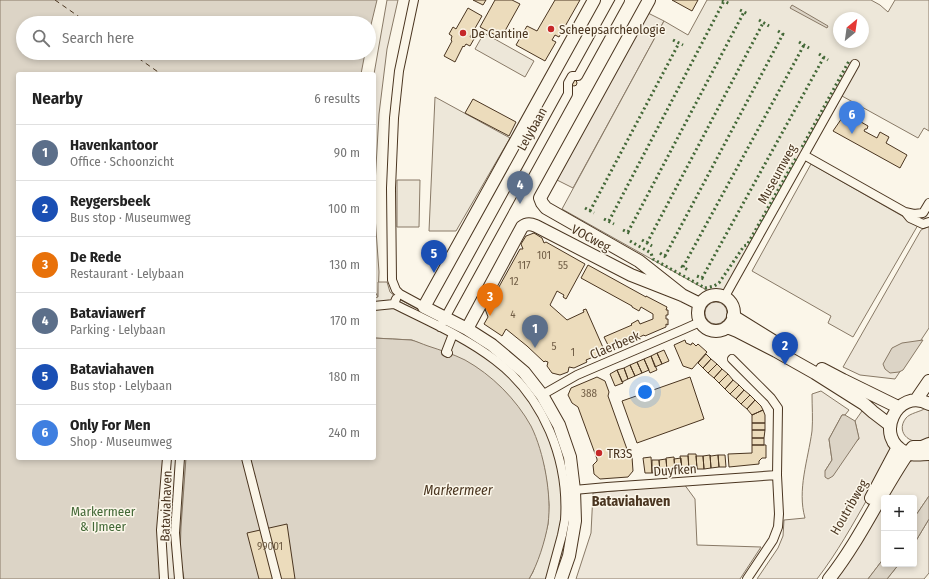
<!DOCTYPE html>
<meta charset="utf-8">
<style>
body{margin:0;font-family:"Fira Sans Condensed",sans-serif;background:#f6f6f6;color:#222}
.controls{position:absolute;right:12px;bottom:12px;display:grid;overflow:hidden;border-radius:4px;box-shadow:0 2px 6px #0003}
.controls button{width:36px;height:36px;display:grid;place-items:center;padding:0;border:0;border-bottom:1px solid #e0e0e0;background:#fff;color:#222;font:20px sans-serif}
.compass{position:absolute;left:833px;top:12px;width:36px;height:36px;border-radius:50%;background:#fff;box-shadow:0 2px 6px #0003;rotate:29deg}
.you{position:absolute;left:645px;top:392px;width:14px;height:14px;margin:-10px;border:3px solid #fff;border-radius:50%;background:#1a73e8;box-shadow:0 0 0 6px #1a73e833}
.badge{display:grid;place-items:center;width:26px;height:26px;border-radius:50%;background:#c62828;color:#fff;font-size:13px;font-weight:700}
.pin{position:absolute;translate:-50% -33px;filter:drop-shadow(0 1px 2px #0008)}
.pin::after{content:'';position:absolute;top:21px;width:14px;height:12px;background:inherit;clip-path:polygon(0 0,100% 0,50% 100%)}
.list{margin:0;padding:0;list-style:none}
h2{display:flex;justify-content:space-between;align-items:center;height:52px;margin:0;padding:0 16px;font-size:17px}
h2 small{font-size:13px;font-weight:400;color:#767676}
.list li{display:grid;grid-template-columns:26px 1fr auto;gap:12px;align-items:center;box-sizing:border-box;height:56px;padding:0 16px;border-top:1px solid #e0e0e0}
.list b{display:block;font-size:15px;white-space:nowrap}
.list p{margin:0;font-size:13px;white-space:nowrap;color:#767676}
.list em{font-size:13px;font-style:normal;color:#767676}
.icon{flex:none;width:22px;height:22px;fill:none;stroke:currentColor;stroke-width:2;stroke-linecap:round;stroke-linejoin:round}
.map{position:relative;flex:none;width:929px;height:579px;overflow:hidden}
.search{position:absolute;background:#fff;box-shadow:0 2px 6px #0003;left:16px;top:16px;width:360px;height:44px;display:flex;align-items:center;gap:10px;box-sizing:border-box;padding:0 14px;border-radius:22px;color:#767676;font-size:15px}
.panel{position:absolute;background:#fff;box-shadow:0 2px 6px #0003;left:16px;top:72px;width:360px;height:388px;border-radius:4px}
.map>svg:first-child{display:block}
.green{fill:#ede6d9;stroke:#887966}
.parking{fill:#ede7d9;stroke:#887966;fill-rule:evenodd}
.water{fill:#dcd4c6;stroke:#887966}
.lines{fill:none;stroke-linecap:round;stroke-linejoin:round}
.ferry{stroke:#4a3520;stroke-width:1;stroke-dasharray:5 4;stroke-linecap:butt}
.building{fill:#ecdcbc;stroke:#4a3520}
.street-casing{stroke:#4a3520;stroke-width:10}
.secondary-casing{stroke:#4a3520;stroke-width:14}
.street{stroke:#fbf6e9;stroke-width:8}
.secondary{stroke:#fbf6e9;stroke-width:12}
.hedge{stroke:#436837;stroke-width:3;stroke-dasharray:2 3;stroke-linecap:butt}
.poi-dot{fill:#c62828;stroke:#fbf6e9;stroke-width:1.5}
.labels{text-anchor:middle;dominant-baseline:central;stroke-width:3;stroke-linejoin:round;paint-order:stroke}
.number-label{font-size:11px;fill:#725f47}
.poi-label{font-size:13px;fill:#4a3520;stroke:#fbf6e9;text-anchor:start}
.street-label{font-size:13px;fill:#4a3520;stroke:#fbf6e9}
.park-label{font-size:13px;fill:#436837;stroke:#fbf6e9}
.water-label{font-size:14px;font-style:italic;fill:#4a3520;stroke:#fbf6e9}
.neighbourhood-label{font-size:14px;font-weight:bold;fill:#4a3520;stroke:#fbf6e9}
</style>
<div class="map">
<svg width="929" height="579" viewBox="0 0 929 579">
<rect width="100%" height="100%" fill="#fbf6e9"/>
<!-- green -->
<path class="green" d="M387,0H398L387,49L379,114L374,202L379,272L378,297L374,290V74Z
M648,13L664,21L573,188L557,180Z
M929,226V328L895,379L860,375L843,367L921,230Z
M705 313a11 11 0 1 1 22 0a11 11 0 1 1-22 0Z
M821,391L849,410L845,415H842L829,439L832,460L825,471L859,439L855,421L862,411C878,417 891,432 890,451C889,463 875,485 869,496C853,524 837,553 817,579H757L778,548L783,536L784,520L805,518C797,490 808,460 812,431C813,419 812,406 812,394Z
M926,408L929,411V437C913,449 894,433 906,418C910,413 920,412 926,408Z
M921,457L929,459V496L914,518V498H884V558L868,579H831L852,551L900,471C907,462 911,461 921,457Z
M684,484L695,499L697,545L761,547L740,579H576L591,533L593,493Z
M929,519V573L924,579H887L899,564H914V544Z"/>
<!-- parking -->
<path class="parking" d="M707,0H871L880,5L888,12L895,0H929V131L924,128L918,138L842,96L724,298L712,293L562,209L664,21L688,35ZM839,18H863V42H839Z
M484,33L534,61L525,77L475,49Z
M435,97L510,138L456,231H429Z
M811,164L918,225L853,337L828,323L831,316L752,271Z
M397,180H420L419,227H397Z
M378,282H387L390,292L397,298L468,336L496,353L519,372L540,399L555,428L565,457L570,521L564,553L555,579H529L533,572L544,540L548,524L549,505L547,484L544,466L518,407L503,389L477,368L412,340L374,338V298L378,297Z
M164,458H186L181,527L180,556L184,579H161L158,532L160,495Z"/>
<!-- water -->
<path class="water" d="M0,0H377L369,33V23H23V53H365L361,74H18V458H164L160,495L158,532L161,579H0Z
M792,5L828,26L827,28L790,8Z
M374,338C386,339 399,339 411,340C416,341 422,344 428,346C440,350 453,354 465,360C492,375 516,399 531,426C544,452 552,496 548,524C545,541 538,564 529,579H279L248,458H374Z
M923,340L903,370L899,372L890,373L885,369L883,364L892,348L902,343Z
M842,415H845L855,421L859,438L833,476L828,479L825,477V471L832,460L829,439Z
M186,458H245L275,579H184L180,556L181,527Z
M929,496V519L914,544V518Z
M884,558V564H899L887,579H868Z"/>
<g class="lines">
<!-- ferry -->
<path class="ferry" d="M55,0L88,23
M131,53L161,74"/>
</g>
<!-- building -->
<path class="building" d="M473,0H486L483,5Z
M495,0H512L520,4L501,38L480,27Z
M555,0H580L559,37L555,35L552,40L556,42L545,61L516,45L527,26L537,31Z
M672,0H698L692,11Z
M468,8L482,16L470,37L474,39L470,46L466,44L464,47L463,46L455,62L444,56L452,41L451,40L452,36L449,34L453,27L456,29Z
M571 83a3 3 0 1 1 6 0a3 3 0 1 1-6 0Z
M473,99L516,122L509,136L465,113Z
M842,118L854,125L855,123L852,121L854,118L868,126L867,129H865L864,131L877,138L880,132L889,137L886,143L907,155L900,168L833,131Z
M534,233L542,238L544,243L546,242L585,264L566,299L563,297L564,295L557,291L550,305L567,320L584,312L583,310L586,309L605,352L586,360L587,362L574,368L569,367L568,372L560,375L552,373L547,366L548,362L545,361L544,362L527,346L506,329L502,336L484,324L488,317L485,309L490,301L495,299L494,297L495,294L520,249H523L521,244L526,236Z
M588,265L646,297V296L667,307L666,310H668V315H666V319H668V325L666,324V327L645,336L644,335L635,339V340L629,343L627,342L621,345L620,347L617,348V347L611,351L604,337L632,325L631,324L638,320L640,324L653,319V314L641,307L639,311L632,307V306L581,278Z
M685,340L686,343L691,345L692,343H693L696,346L698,344L707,352L692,369L683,366L674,345Z
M664,350L669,361L662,364L657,353Z
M657,353L662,364L655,367L651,356Z
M706,354L711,359L703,368L698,363Z
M651,356L657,370L650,373L644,359Z
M644,359L649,370L642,373L637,362Z
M711,359L717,364L708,373L703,368Z
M637,362L642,373L635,376L630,365Z
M717,364L722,369L714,378L708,373Z
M630,365L635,376L628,379L624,368Z
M624,368L628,379L622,382L617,370Z
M722,369L728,374L719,383L714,378Z
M617,370L623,383L615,386L610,374Z
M728,374L733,380L725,389L719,383Z
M597,377L605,381L609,392L608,396L628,452L632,457L633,471L628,477L600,479L594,474L593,465L597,461V459L578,407L572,403L568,395L571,388Z
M690,377L704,419L637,443L622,401Z
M733,380L739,385L730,394L725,389Z
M739,385L744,390L736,399L730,394Z
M744,390L750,395L741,404L736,399Z
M750,395L755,400L747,409L741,404Z
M755,400L761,406L763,410L752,415L747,409Z
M763,410L765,415V423H752V415Z
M752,423H765V430H752Z
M752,430H765L764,438H752Z
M752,438H764V445H752Z
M752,445H766V458H762L759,461V464L729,467L728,454L752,453Z
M688,454H696L697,469L689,470Z
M710,455L711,456L718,455L719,467L711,468Z
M710,455L711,468L704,469L703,456Z
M718,455H725L726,467H719Z
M680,456H688L689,470H682Z
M696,456H703L704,469H697Z
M651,457L652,473H645L643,458Z
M674,457L675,471H667L666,458Z
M681,458L682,470L675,471L674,459Z
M666,459L667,471L660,472L659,460Z
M652,460H659L660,472L652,473Z
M287,524L295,579H259L247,533Z"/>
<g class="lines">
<!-- street casing -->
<g class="street-casing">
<path id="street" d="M414,0L399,71L394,118L391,188L392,280L396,290L400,294L424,307
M804,155L905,212L914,214L923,213L929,203
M906,213L910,218L923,224L929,222
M724,298L855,64
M394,304C428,321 465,337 495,360C544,397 569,460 565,520C564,525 563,530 562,535C558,550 554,564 550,579
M374,306L394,304L396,299
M440,327L568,94V83L572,76H578L620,0
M448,353L446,352L453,334
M732,359L771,398L778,408L777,475L779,514L778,527L773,540L747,579
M542,395L577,375L682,330L700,322
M246,458L277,579
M574,490L607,487L777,475
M164,579L161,530L167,458
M179,579L175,533L180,458"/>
</g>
<!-- secondary casing -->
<g class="secondary-casing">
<path id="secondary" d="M649,0L540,198L542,203L546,208L639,261L682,295
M698 313a18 18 0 1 1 36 0a18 18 0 1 1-36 0Z
M733,316L783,347
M727,327L737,331L776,351L815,373L864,404L873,412L890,425
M467,329L522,227C527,223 531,224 536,226L631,275L682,295L700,304
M822,369L843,380L898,407
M916,400L929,381
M929,404C897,386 872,439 907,453C914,456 922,454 929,454
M871,498L898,447
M561,579L569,556L575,521L574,490L570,457L559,425L542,395L524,372L492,345L467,329L424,307L594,0
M829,579C860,540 880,494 908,453L913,447H922L929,444"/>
</g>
<!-- street -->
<use href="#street" class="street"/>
<!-- secondary -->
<use href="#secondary" class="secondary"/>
<!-- hedge -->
<path class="hedge" d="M722,0L730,4
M740,10L748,14
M759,20L769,26
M778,31L786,36
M673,40L683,45
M799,42L809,48
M819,54L828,60
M802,147L849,61
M792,149L799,153
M585,208L594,213
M590,211L679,43
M604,219L614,224
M609,221L724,1
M623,230L631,234
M628,232L744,12
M642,240L652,246
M630,241L651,253L653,259L705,288L714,286L719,283L744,246L747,245L796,158
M647,243L763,23
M660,253L667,258
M665,256L783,34
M681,266L688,270
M683,267L804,45
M697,276L704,279
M702,278L824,57"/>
</g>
<!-- markers -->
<g class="poi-dot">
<circle cx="551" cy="29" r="4"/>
<circle cx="463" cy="33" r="4"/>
<circle cx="599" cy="453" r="4"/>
</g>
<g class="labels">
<!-- number labels -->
<g class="number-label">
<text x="544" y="255">101</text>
<text x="524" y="265">117</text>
<text x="563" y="265">55</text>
<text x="514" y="281">12</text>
<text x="513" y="314">4</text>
<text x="554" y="346">5</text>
<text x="573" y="352">1</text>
<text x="589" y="393">388</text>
<text x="270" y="546">99001</text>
</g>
<!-- poi labels -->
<g class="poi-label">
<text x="559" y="29">Scheepsarcheologie</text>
<text x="471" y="33">De Cantine</text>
<text x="607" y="453">TR3S</text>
</g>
<!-- street labels -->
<g class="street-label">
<text transform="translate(532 129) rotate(-61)">Lelybaan</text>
<text transform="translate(777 174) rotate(-61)">Museumweg</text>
<text transform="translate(591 238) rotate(28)">VOCweg</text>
<text transform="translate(615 345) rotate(-23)">Claerbeek</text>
<text transform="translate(675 470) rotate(-4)">Duyfken</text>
<text transform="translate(166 506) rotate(-88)">Bataviahaven</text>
<text transform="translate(849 507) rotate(-60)">Houtribweg</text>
</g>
<!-- park labels -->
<g class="park-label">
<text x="103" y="511">Markermeer<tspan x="103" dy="15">&amp; IJmeer</tspan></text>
</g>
<!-- water labels -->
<g class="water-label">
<text x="458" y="490">Markermeer</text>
</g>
<!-- neighbourhood labels -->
<g class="neighbourhood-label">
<text x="631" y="501">Bataviahaven</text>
</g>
</g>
</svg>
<div class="controls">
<button>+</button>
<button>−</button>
</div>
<svg class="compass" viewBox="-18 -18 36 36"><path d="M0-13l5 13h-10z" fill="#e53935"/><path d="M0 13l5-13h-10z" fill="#767676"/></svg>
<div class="you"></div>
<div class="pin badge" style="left:535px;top:348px;background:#5c6f8a">1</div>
<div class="pin badge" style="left:785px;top:365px;background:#1a4fb4">2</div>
<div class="pin badge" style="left:490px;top:316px;background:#e8710a">3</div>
<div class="pin badge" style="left:520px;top:204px;background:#5c6f8a">4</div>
<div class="pin badge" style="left:434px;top:273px;background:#1a4fb4">5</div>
<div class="pin badge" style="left:852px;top:134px;background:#3f7fe0">6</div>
<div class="search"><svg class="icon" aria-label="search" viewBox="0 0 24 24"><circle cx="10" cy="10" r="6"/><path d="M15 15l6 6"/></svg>Search here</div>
<section class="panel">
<h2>Nearby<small>6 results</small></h2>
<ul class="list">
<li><span class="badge" style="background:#5c6f8a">1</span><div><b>Havenkantoor</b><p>Office · Schoonzicht</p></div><em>90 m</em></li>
<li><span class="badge" style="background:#1a4fb4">2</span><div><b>Reygersbeek</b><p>Bus stop · Museumweg</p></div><em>100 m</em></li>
<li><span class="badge" style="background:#e8710a">3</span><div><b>De Rede</b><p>Restaurant · Lelybaan</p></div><em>130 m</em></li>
<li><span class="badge" style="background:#5c6f8a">4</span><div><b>Bataviawerf</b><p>Parking · Lelybaan</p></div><em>170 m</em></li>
<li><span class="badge" style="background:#1a4fb4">5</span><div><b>Bataviahaven</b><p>Bus stop · Lelybaan</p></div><em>180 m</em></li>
<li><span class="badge" style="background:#3f7fe0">6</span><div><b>Only For Men</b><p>Shop · Museumweg</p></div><em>240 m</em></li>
</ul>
</section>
</div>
